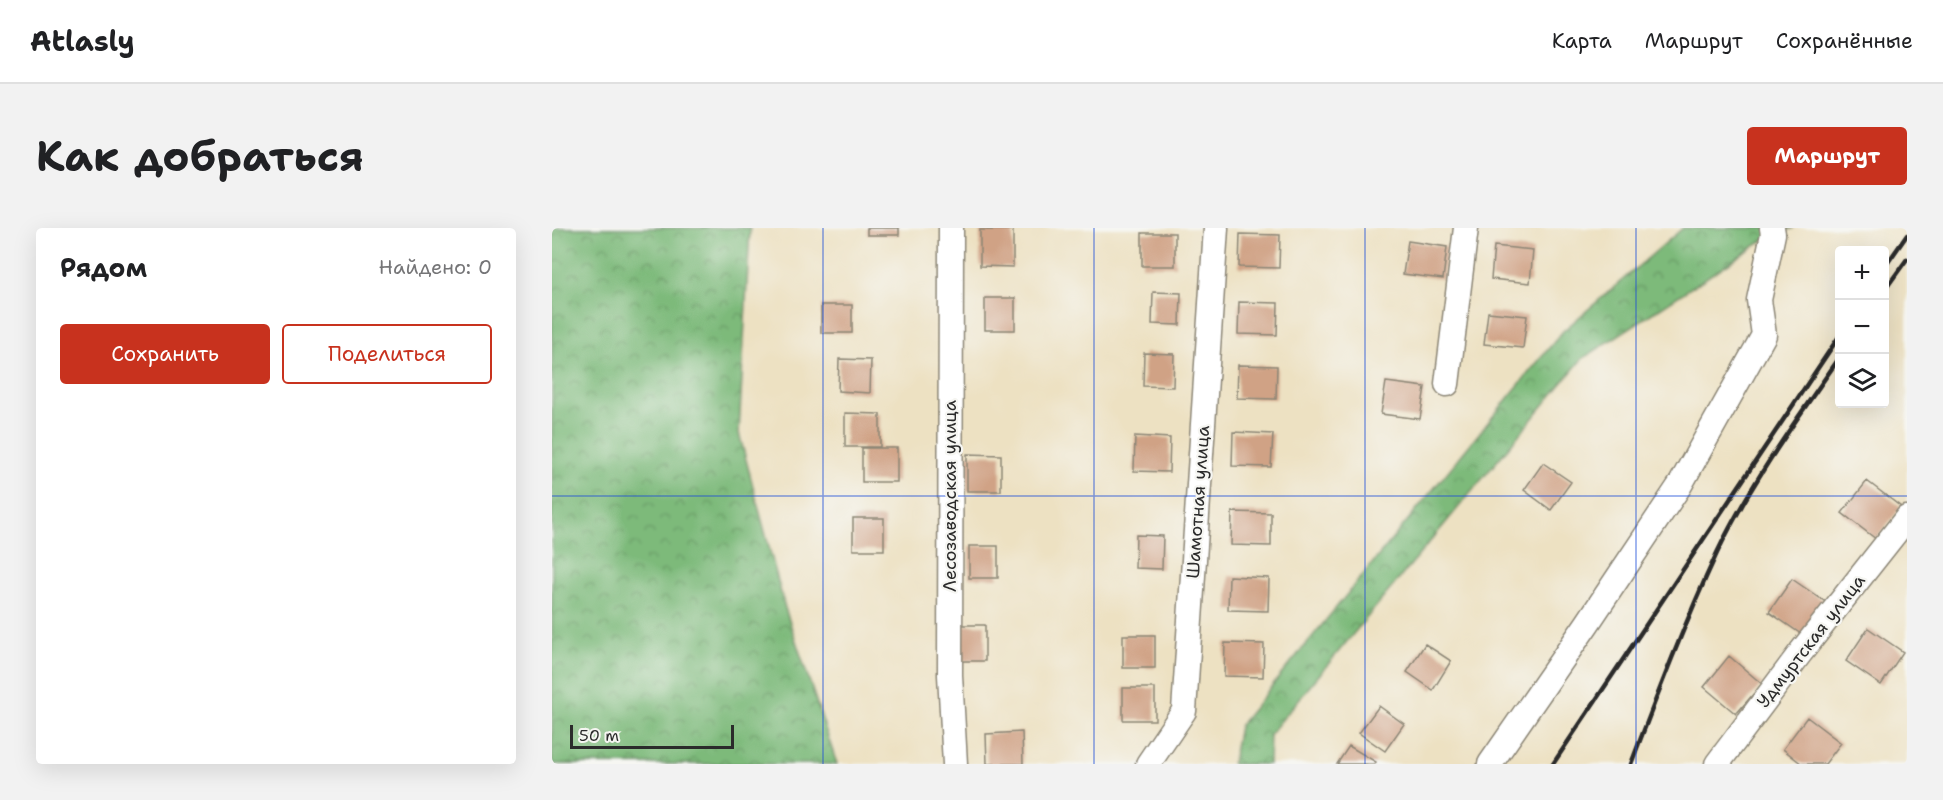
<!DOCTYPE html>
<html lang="ru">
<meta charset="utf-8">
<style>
body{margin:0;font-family:"Shantell Sans",sans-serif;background:#f2f2f2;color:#202124}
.controls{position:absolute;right:18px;top:18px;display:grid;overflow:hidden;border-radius:6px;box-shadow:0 6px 24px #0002}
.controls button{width:54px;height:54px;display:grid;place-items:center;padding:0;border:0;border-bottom:2px solid #e0e0e0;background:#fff;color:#202124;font:30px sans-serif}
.scale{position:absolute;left:18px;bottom:15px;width:164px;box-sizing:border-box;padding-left:6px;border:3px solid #2b2b2b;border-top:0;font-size:16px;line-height:21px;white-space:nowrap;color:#2b2b2b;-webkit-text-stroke:4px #f6f6f2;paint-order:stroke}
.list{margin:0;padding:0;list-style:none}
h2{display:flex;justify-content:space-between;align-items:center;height:78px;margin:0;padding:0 24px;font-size:26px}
h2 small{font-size:20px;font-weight:400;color:#757577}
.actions{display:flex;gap:12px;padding:18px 24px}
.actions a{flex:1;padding:14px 0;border:2px solid #c8321e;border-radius:6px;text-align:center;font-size:21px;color:#c8321e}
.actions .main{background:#c8321e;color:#fff}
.icon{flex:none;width:33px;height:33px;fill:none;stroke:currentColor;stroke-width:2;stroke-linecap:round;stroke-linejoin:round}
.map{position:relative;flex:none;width:1355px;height:536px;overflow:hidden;border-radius:6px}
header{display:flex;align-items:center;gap:36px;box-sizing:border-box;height:84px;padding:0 30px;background:#fff;border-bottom:2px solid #e0e0e0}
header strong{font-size:28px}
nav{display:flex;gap:33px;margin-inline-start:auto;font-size:21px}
.intro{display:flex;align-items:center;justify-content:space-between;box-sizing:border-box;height:144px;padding:0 36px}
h1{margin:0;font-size:42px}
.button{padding:15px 27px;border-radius:6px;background:#c8321e;color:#fff;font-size:21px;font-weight:700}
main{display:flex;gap:36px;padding:0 36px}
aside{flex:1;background:#fff;border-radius:6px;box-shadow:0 6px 24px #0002}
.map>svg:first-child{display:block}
.forest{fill:url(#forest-crowns);stroke:#547252;stroke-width:1.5}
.building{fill:#d0a285}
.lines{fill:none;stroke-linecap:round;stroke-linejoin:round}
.minor-casing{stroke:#8c8676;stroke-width:27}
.minor{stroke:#fff;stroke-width:24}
.rail{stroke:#2b2b2b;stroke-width:4.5}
.grid{fill:none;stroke:#1d4ed8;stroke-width:1.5;stroke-opacity:0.55}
.labels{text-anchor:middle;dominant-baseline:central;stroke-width:4.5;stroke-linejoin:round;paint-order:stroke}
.street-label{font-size:18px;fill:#2b2b2b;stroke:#f6f6f2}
</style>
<header>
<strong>Atlasly</strong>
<nav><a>Карта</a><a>Маршрут</a><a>Сохранённые</a></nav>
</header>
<div class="intro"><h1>Как добраться</h1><a class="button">Маршрут</a></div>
<main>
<aside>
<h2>Рядом<small>Найдено: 0</small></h2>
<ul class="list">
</ul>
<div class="actions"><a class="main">Сохранить</a><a>Поделиться</a></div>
</aside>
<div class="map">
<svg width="1355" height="536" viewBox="0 0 1355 536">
<defs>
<pattern id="forest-crowns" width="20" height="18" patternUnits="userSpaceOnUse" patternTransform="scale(1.5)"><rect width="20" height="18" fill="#7dba7a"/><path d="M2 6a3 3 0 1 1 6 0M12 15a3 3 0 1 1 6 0" fill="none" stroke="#679764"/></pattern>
</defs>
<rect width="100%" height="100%" fill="#f6f6f2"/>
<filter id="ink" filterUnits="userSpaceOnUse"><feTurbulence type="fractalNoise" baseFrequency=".0167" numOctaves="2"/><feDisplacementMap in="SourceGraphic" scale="12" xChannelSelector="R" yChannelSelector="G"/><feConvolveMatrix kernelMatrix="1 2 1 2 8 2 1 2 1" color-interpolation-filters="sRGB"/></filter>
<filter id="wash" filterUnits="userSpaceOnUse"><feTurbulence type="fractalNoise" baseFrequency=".008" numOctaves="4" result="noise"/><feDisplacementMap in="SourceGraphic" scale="24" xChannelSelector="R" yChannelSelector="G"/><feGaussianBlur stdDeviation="1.35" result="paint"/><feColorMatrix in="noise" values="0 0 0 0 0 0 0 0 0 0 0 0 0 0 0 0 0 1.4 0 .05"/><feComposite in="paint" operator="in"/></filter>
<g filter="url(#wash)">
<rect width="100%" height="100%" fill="#ede1c2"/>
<!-- forest -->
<path class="forest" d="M0,0H198L187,205L233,380L285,536H0Z
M1131,0H1242L1221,6L1030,131L718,506L717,536H680L687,498L1011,103Z"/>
<g id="blocks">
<!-- building -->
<path class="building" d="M315,0H347V7H315Z
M428,2H461V39L428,38Z
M590,5H623V38H590Z
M688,6L728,7L727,40L687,39Z
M856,13L895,19L891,51L851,46Z
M942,18L981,22L978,55L939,51Z
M601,64L629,65L628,97L600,96Z
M433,70H463V102H433Z
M687,74L726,75L725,107L686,106Z
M269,77H300V105H269Z
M936,84L975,88L971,120L932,116Z
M592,125L622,126L621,159L591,158Z
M287,131L319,132L318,165L286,163Z
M686,137L725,138L724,171L685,170Z
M834,154L873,159L868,191L829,186Z
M293,185L328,186V219H293Z
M681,204L721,206L719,239L680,238Z
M583,208L618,210L617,244L582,243Z
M310,220H345V254H310Z
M415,226L449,227V263H415Z
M991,235L1019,254L999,282L972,262Z
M1315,253L1349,279L1324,311L1290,285Z
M680,284L719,285V318L679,317Z
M301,290H332V322H301Z
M584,307L611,308L610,341L583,340Z
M417,318H446V350H417Z
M677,348L717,350L716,383L676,382Z
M1240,351L1275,375L1252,408L1217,384Z
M403,397H433V433H403Z
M1316,400L1351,424L1329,457L1294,433Z
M571,407H603V440H571Z
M673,415L712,416L711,449L672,448Z
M873,416L899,433L881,462L855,444Z
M1177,428L1210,456L1184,486L1152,459Z
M571,460H603V492H571Z
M827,478L852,496L833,523L807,505Z
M1255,489L1289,515L1273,536H1250L1231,521Z
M470,504L471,536H435L434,506Z
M797,518L824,534L823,536H785Z"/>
</g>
</g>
<g filter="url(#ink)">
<use href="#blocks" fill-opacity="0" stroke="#8c8676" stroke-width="1.5"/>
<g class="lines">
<!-- minor casing -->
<g class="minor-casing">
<path id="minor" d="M399,0L398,447L403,536
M895,156L914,0
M596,536L632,483L664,0
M938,536L1035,396L1128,257L1212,107L1207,72L1221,6L1220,0
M1165,536L1249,424L1355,290"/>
</g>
<!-- minor -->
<use href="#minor" class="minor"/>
<!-- rail -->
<path class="rail" d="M1332,40L1355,7
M1332,63L1355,31
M1001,536L1288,107
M1079,536C1106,465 1133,394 1165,325C1198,256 1244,192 1288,129"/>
</g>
</g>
<!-- grid -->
<path class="grid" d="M271,0V536M542,0V536M813,0V536M1084,0V536M0,268H1355"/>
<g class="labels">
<!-- street labels -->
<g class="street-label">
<text transform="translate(398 268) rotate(-90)">Лесозаводская улица</text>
<text transform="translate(646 274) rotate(-86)">Шамотная улица</text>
<text transform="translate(1259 413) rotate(-52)">Удмуртская улица</text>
</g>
</g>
</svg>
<div class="controls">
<button>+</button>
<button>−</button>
<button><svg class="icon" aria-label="layers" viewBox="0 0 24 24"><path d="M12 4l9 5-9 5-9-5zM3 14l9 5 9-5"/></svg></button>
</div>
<div class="scale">50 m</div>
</div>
</main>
